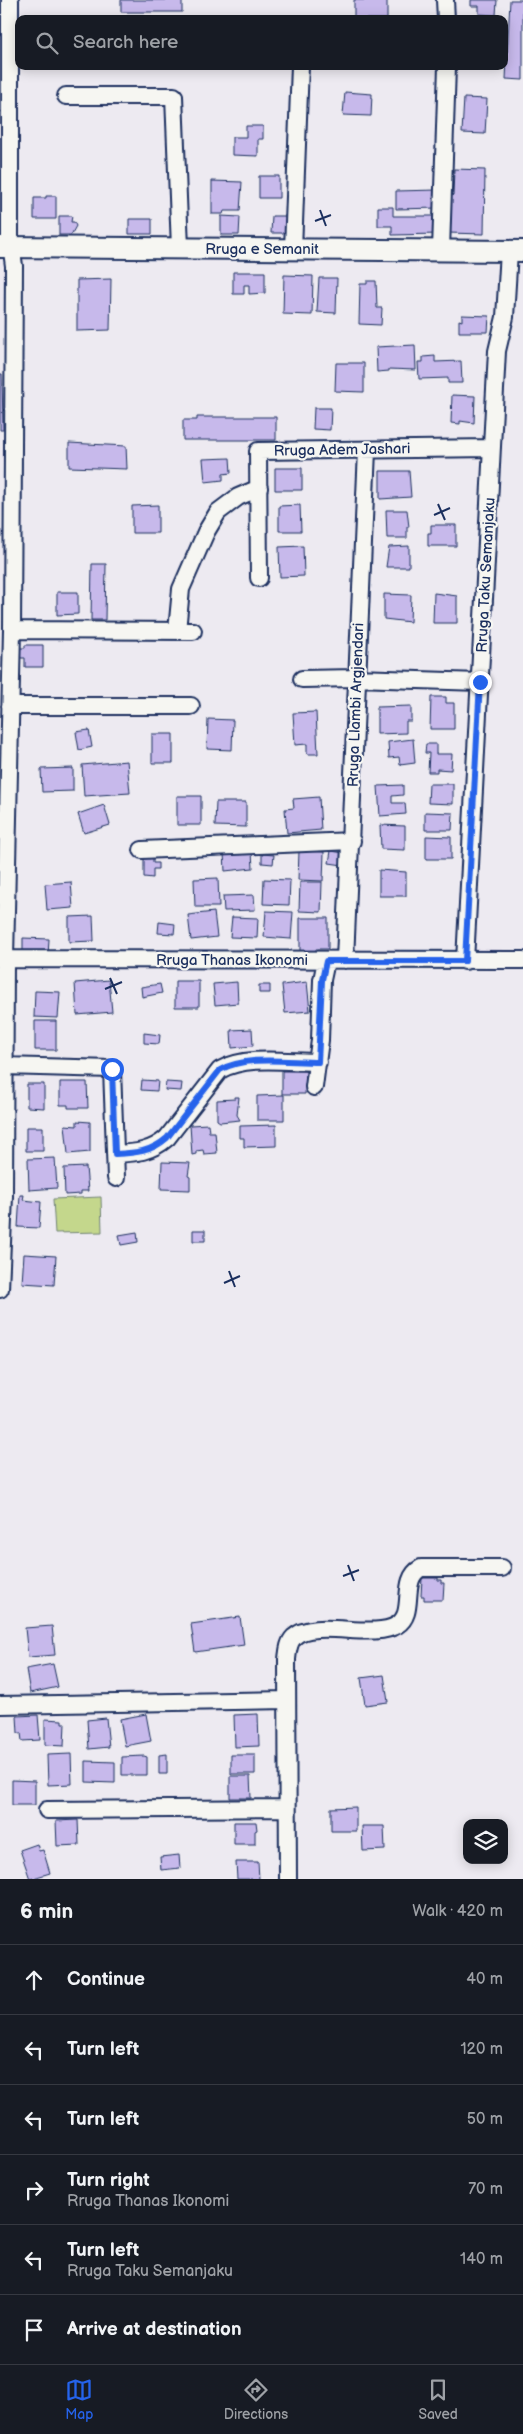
<!DOCTYPE html>
<meta charset="utf-8">
<style>
body{margin:0;font-family:"Balsamiq Sans",sans-serif;background:#20242c;color:#f1f3f6}
.controls{position:absolute;right:15px;bottom:15px;display:grid;overflow:hidden;border-radius:10px;box-shadow:0 2px 12px #0003}
.controls button{width:45px;height:45px;display:grid;place-items:center;padding:0;border:0;border-bottom:1px solid #363941;background:#171b24;color:#f1f3f6;font:25px sans-serif}
.stop{position:absolute;width:15px;height:15px;margin:-11px;border:4px solid #2563eb;border-radius:50%;background:#fff}
.stop.end{background:#2563eb;border-color:#fff;box-shadow:0 1px 5px #0008}
.list{margin:0;padding:0;list-style:none}
h2{display:flex;justify-content:space-between;align-items:center;height:65px;margin:0;padding:0 20px;font-size:21px}
h2 small{font-size:16px;font-weight:400;color:#9ea1a6}
.list li{display:grid;grid-template-columns:32px 1fr auto;gap:15px;align-items:center;box-sizing:border-box;height:70px;padding:0 20px;border-top:1px solid #363941}
.list b{display:block;font-size:19px;white-space:nowrap}
.list p{margin:0;font-size:16px;white-space:nowrap;color:#9ea1a6}
.list em{font-size:16px;font-style:normal;color:#9ea1a6}
.icon{flex:none;width:28px;height:28px;fill:none;stroke:currentColor;stroke-width:2;stroke-linecap:round;stroke-linejoin:round}
.map{position:relative;flex:none;width:523px;height:1879px;overflow:hidden}
.search{position:absolute;background:#171b24;box-shadow:0 2px 12px #0003;left:15px;right:15px;top:15px;height:55px;display:flex;align-items:center;gap:12px;box-sizing:border-box;padding:0 18px;border-radius:10px;color:#9ea1a6;font-size:19px}
.sheet{height:485px;background:#171b24}
nav{display:flex;justify-content:space-around;align-items:center;box-sizing:border-box;height:70px;border-top:1px solid #363941;background:#171b24;font-size:14px;color:#9ea1a6}
nav a{display:grid;justify-items:center;gap:2px}
nav .on{color:#2563eb}
.map>svg:first-child{display:block}
.grass{fill:#c4d78c;stroke:#708375}
.building{fill:#c7b9eb;stroke:#1b2f5e}
.lines{fill:none;stroke-linecap:round;stroke-linejoin:round}
.minor-casing{stroke:#1b2f5e;stroke-width:20}
.major-casing{stroke:#1b2f5e;stroke-width:24}
.minor{stroke:#f6f6f2;stroke-width:16}
.major{stroke:#f6f6f2;stroke-width:20}
.route{stroke:#2563eb;stroke-width:6}
.ticks{fill:none;stroke:#1b2f5e;stroke-width:2}
.labels{text-anchor:middle;dominant-baseline:central;stroke-width:4.5;stroke-linejoin:round;paint-order:stroke}
.street-label{font-size:15px;fill:#1b2f5e;stroke:#f6f6f2}
</style>
<div class="map">
<svg width="523" height="1879" viewBox="0 0 523 1879">
<rect width="100%" height="100%" fill="#edeaf1"/>
<filter id="ink" filterUnits="userSpaceOnUse"><feTurbulence type="fractalNoise" baseFrequency=".02" numOctaves="2"/><feDisplacementMap in="SourceGraphic" scale="10" xChannelSelector="R" yChannelSelector="G"/><feConvolveMatrix kernelMatrix="1 2 1 2 8 2 1 2 1" color-interpolation-filters="sRGB"/></filter>
<g filter="url(#ink)">
<!-- grass -->
<path class="grass" d="M101,1197L102,1232L55,1233L53,1199Z"/>
<!-- building -->
<path class="building" d="M121,0H182V12H121Z
M354,0H387V19H354Z
M471,0H497L496,15L479,14V6H471Z
M510,0H523V80L506,79Z
M345,92L372,94L371,116L343,115Z
M464,98L487,99L485,134L462,133Z
M246,126H263V139H258V156L232,155V137H246Z
M454,169L485,170L484,234L448,233L449,195H453Z
M259,176H279V198H259Z
M212,181L242,182L240,211H224L223,214H212Z
M437,190L438,208L396,209V191Z
M46,196H56V219H34V198H46Z
M378,207H393V216H438V234L392,235V226H378Z
M59,216H72L71,222H74L76,226L71,235H59Z
M221,216L240,217L239,235H221Z
M272,216H286L285,233H271Z
M129,219H152V234H129Z
M233,272H265V293L249,294V285H244V294H233Z
M284,275L313,276L312,315L283,314Z
M319,278H337L336,313L317,312Z
M111,279L110,330L77,331V280Z
M367,281H376L377,308H382L381,325L359,324L360,284H367Z
M462,315L489,316L488,332H459V320L462,321Z
M415,345L416,370L389,369V371L377,372L376,347Z
M435,356V362L461,361L462,383H448V378L419,379L418,362H423V357Z
M336,363H364V392L335,391Z
M0,374H2L3,430H0Z
M452,395L475,396L474,423L460,421V424L451,423Z
M314,408H331L330,430L313,429Z
M197,417H276V440H183V420H197Z
M69,443L126,446L127,469L69,467Z
M230,458L231,473L223,474V480L205,482L203,459Z
M275,468H302V490H275Z
M380,471H409L411,497L380,499Z
M158,505V533H132V506Z
M300,505L301,531H279V506Z
M386,510H407L409,527H407V538H387Z
M431,525H456V546H428V533H431Z
M303,546L304,576L280,577L279,547Z
M409,546V567H386L389,547Z
M92,564H106L105,620H91Z
M57,592H78V614L57,615Z
M434,593L457,596V623H433Z
M384,594L411,595L410,622L384,619Z
M25,645H43V667H25V658H19V648H25Z
M431,697H446V703H454V729H430Z
M411,706V721H406V733L377,734V707Z
M316,712L318,754H307V744L295,745L293,713Z
M208,719L233,720L232,750L207,749Z
M89,730L92,747L79,750L76,732Z
M152,734H173V763H152Z
M413,739L415,763L400,765L399,757L389,758L388,742Z
M426,744H436V754H452L451,770L437,769V772H428L429,753H425Z
M127,761L130,793L84,796L82,765Z
M73,768V791L42,792L41,769Z
M429,784H453V804L428,803Z
M403,785V795L392,796V803H405L406,814L380,816L378,786Z
M177,796H201V825H177Z
M319,797L321,830L287,833L285,809L294,808L293,799Z
M216,802H246V827L215,826Z
M104,805L110,825L84,833L78,814Z
M425,812L453,813L452,830H425Z
M380,825L405,826V850L381,849Z
M426,836L451,837V859H426Z
M299,851L324,852L323,881L298,880Z
M331,851L344,853L343,865L329,863Z
M252,852L253,868L225,871L224,853Z
M262,854L274,855L273,864L262,863Z
M144,855H153V863H158V869H153V878L144,877Z
M379,870L406,872V896H379Z
M218,878L219,907H195L194,879Z
M264,879L290,880L289,905L263,904Z
M71,882L73,908L47,910L45,884Z
M300,882H322L321,912L299,911Z
M254,895L255,910L224,911L223,896Z
M266,911L293,912L291,939L264,937Z
M214,912L217,937L191,940L188,915Z
M93,916L94,941L69,942V917Z
M232,917L258,918L257,938L230,937Z
M300,918H328V949H316V954H300Z
M159,922L175,924L174,934L158,933Z
M23,938L49,939L48,956L23,955Z
M109,980L112,1012L77,1015L75,983Z
M175,981H199V1007H175Z
M237,982L238,1003L215,1005L213,984Z
M307,982L310,1011L285,1013L282,985Z
M160,984L162,993L142,997L141,987Z
M259,985H270V993H259Z
M35,991L60,992L58,1018L34,1017Z
M35,1021H56V1050H35Z
M252,1029L253,1046L232,1048L231,1030Z
M144,1033L160,1035L159,1044L144,1043Z
M282,1071H306L305,1094H282Z
M142,1080L158,1081L157,1091L141,1090Z
M60,1082H87L88,1108H68V1105H60Z
M166,1082L182,1083L181,1091L165,1090Z
M27,1084H44V1108L27,1107Z
M284,1095V1120H257V1096Z
M235,1097H239L237,1115L240,1120L220,1122L217,1120V1100L235,1099Z
M77,1121L90,1122V1152L68,1154L65,1125L77,1126Z
M208,1124L209,1132H215L217,1153L204,1154L203,1150L196,1151V1154L192,1155L190,1125Z
M276,1125V1146L244,1147V1138H240V1126Z
M26,1127H43V1151H26Z
M55,1158L57,1188L29,1190L28,1159Z
M162,1162L190,1163L188,1176L190,1177V1190L161,1189Z
M86,1167L88,1191H81V1194L65,1195L64,1168Z
M20,1195H24L23,1200L41,1202L39,1228L18,1227Z
M193,1230H205V1241H193Z
M137,1232L138,1242L121,1245L119,1235Z
M24,1254L56,1256L54,1285L22,1283Z
M422,1578H438V1580H441V1583H444L443,1600H424V1596H421Z
M240,1617L244,1645L195,1652L191,1624Z
M52,1626L55,1655L28,1657L25,1628Z
M53,1664L58,1687L30,1693L26,1669Z
M384,1675L388,1702L365,1705L361,1678Z
M146,1714L151,1741L125,1746L120,1719Z
M258,1714L259,1746L235,1747L234,1715Z
M38,1715L40,1740L22,1741L21,1733H18L17,1716Z
M106,1718L109,1747L89,1749L87,1720Z
M45,1719L62,1720V1723H65L64,1746L45,1745Z
M71,1754L72,1784L48,1785L47,1755Z
M167,1754V1774H159V1755Z
M231,1755H255V1774H231Z
M144,1756L147,1757V1775H122V1757Z
M86,1761L115,1762V1783L86,1782Z
M230,1776H250L251,1798H230Z
M12,1780L35,1781V1805H12Z
M356,1807V1831H331V1808Z
M78,1820L79,1845L57,1846L56,1821Z
M234,1822H256L257,1830L255,1831V1844H234Z
M362,1826H384L385,1850L363,1851Z
M37,1844L39,1851L43,1850L50,1873L30,1879L20,1850Z
M179,1855L180,1868L161,1870L160,1857Z
M236,1862H258L259,1879H237Z"/>
<g class="lines">
<!-- minor casing -->
<g class="minor-casing">
<path id="minor" d="M445,0L446,19
M66,96H174L180,248
M293,249L300,66
M441,250L447,66
M259,578L258,451L492,448
M12,630L193,631
M177,631L181,589L206,532L218,512L238,497L259,488
M302,679L356,678L480,682
M10,706H191
M142,850L352,841
M0,959L523,960
M345,960L367,450
M465,961L497,351L505,317L509,251
M4,1066L112,1069L116,1178
M314,1087L320,1040L322,980L326,961
M115,1154C136,1153 151,1152 167,1138L220,1070C247,1055 287,1062 318,1062
M0,1289L4,1196L5,959L12,630L14,266L10,236V0
M0,1705L287,1700
M47,1810L287,1808
M288,1879L287,1659C288,1652 288,1643 294,1637C314,1618 373,1640 397,1625C417,1613 399,1580 421,1568H502"/>
</g>
<!-- major casing -->
<g class="major-casing">
<path id="major" d="M0,247L523,251"/>
</g>
<!-- minor -->
<use href="#minor" class="minor"/>
<!-- major -->
<use href="#major" class="major"/>
</g>
</g>
<g class="lines" filter="url(#ink)">
<!-- route -->
<path class="route" d="M112,1069L115,1154C136,1153 151,1152 167,1138L220,1070C247,1055 287,1062 318,1062L322,980L326,961H465L480,682"/>
</g>
<!-- ticks -->
<path class="ticks" d="M320,210L326,226M315,221L331,215M438,504L445,520M434,515L450,508M110,978L117,994M105,989L122,982M229,1271L235,1287M224,1283L240,1276M348,1565L354,1581M343,1576L359,1570"/>
<g class="labels">
<!-- street labels -->
<g class="street-label">
<text x="262" y="249">Rruga e Semanit</text>
<text transform="translate(342 450) rotate(-1)">Rruga Adem Jashari</text>
<text transform="translate(486 575) rotate(-87)">Rruga Taku Semanjaku</text>
<text transform="translate(356 705) rotate(-88)">Rruga Llambi Argjendari</text>
<text x="232" y="960">Rruga Thanas Ikonomi</text>
</g>
</g>
</svg>
<div class="controls">
<button><svg class="icon" aria-label="layers" viewBox="0 0 24 24"><path d="M12 4l9 5-9 5-9-5zM3 14l9 5 9-5"/></svg></button>
</div>
<div class="stop" style="left:112px;top:1069px"></div>
<div class="stop end" style="left:480px;top:682px"></div>
<div class="search"><svg class="icon" aria-label="search" viewBox="0 0 24 24"><circle cx="10" cy="10" r="6"/><path d="M15 15l6 6"/></svg>Search here</div>
</div>
<section class="sheet">
<h2>6 min<small>Walk · 420 m</small></h2>
<ul class="list">
<li><svg class="icon" aria-label="ahead" viewBox="0 0 24 24"><path d="M12 20V5M6 11l6-6 6 6"/></svg><div><b>Continue</b></div><em>40 m</em></li>
<li><svg class="icon" aria-label="left" viewBox="0 0 24 24"><path d="M17 20v-9H6M10 6l-5 5 5 5"/></svg><div><b>Turn left</b></div><em>120 m</em></li>
<li><svg class="icon" aria-label="left" viewBox="0 0 24 24"><path d="M17 20v-9H6M10 6l-5 5 5 5"/></svg><div><b>Turn left</b></div><em>50 m</em></li>
<li><svg class="icon" aria-label="right" viewBox="0 0 24 24"><path d="M7 20v-9h11M14 6l5 5-5 5"/></svg><div><b>Turn right</b><p>Rruga Thanas Ikonomi</p></div><em>70 m</em></li>
<li><svg class="icon" aria-label="left" viewBox="0 0 24 24"><path d="M17 20v-9H6M10 6l-5 5 5 5"/></svg><div><b>Turn left</b><p>Rruga Taku Semanjaku</p></div><em>140 m</em></li>
<li><svg class="icon" aria-label="arrive" viewBox="0 0 24 24"><path d="M6 21V4h12l-3 4 3 4H6"/></svg><div><b>Arrive at destination</b></div></li>
</ul>
</section>
<nav>
<a class="on"><svg class="icon" aria-label="map" viewBox="0 0 24 24"><path d="M3 6l6-2 6 2 6-2v14l-6 2-6-2-6 2zM9 4v14M15 6v14"/></svg>Map</a>
<a><svg class="icon" aria-label="directions" viewBox="0 0 24 24"><path d="M12 3l9 9-9 9-9-9zM9 14v-3h6M13 9l2 2-2 2"/></svg>Directions</a>
<a><svg class="icon" aria-label="saved" viewBox="0 0 24 24"><path d="M7 4h10v16l-5-4-5 4z"/></svg>Saved</a>
</nav>
